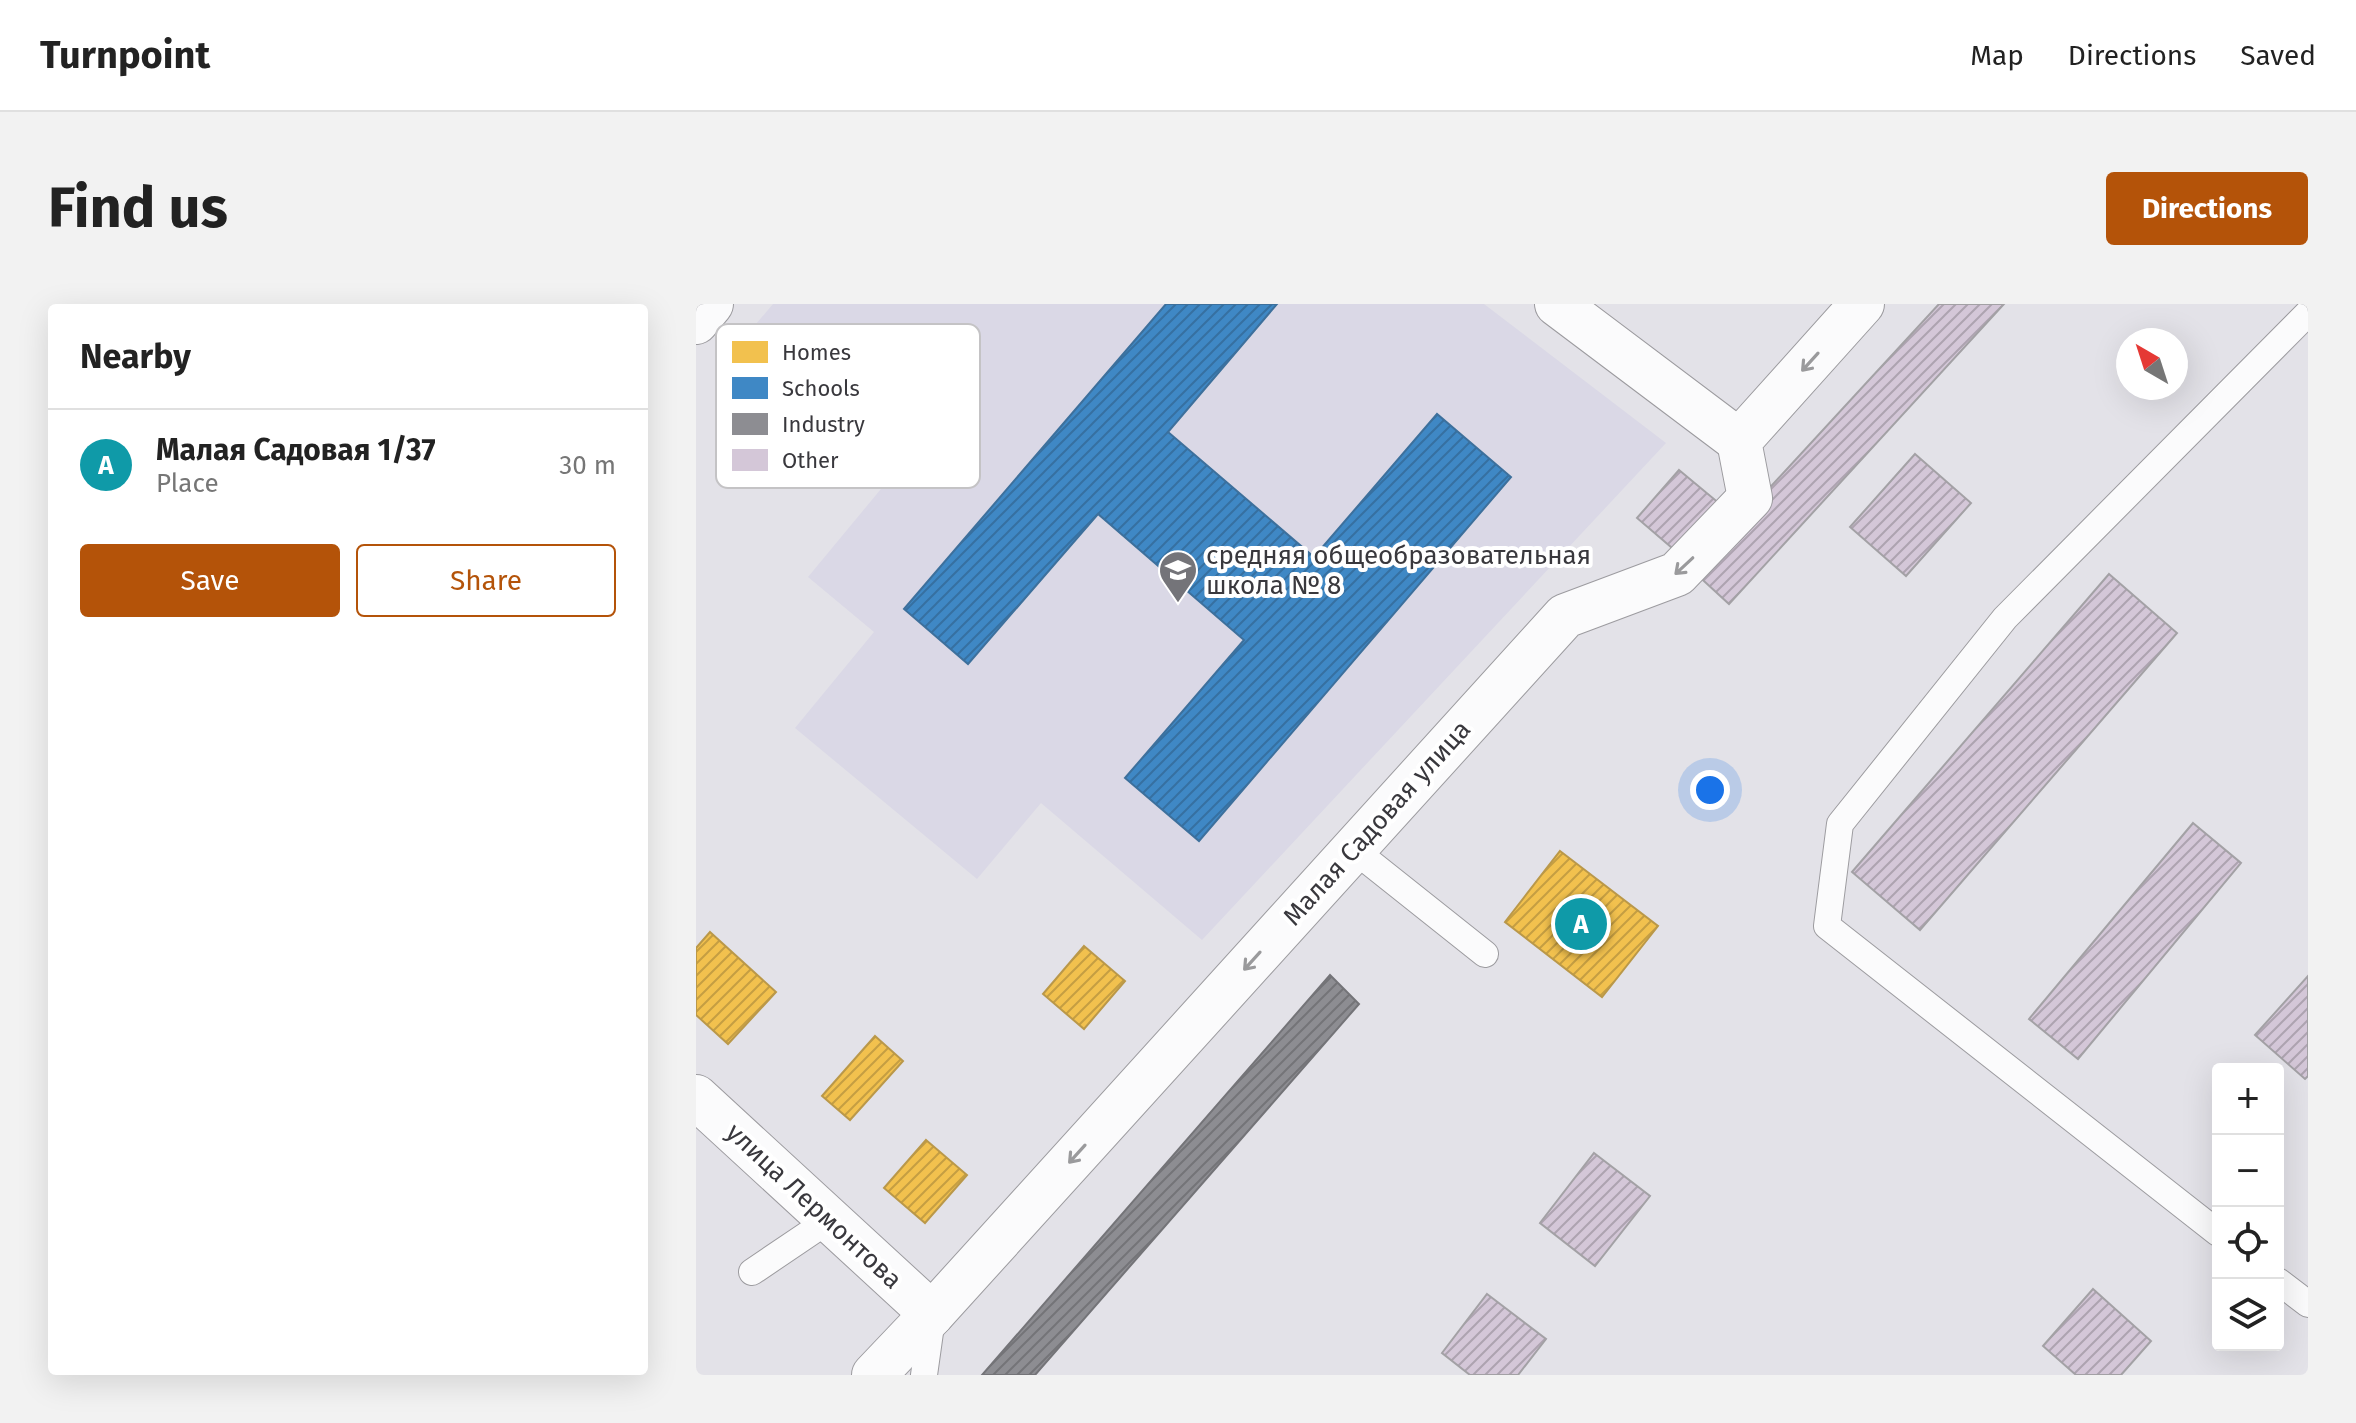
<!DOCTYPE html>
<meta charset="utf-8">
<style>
body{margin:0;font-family:"Fira Sans",sans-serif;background:#f2f2f2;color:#222}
.controls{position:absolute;right:24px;bottom:24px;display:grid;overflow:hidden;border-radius:8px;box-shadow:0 8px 32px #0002}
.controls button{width:72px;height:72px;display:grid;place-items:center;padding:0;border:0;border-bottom:2px solid #e0e0e0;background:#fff;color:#222;font:40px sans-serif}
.compass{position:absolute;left:1420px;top:24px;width:72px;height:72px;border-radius:50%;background:#fff;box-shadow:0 8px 32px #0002;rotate:321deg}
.you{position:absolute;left:1014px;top:486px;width:28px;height:28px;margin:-20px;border:6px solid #fff;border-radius:50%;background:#1a73e8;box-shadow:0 0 0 12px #1a73e833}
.badge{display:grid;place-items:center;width:52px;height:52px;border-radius:50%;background:#b45309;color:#fff;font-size:26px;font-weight:700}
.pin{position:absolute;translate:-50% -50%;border:4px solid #fff;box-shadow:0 2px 8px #0006}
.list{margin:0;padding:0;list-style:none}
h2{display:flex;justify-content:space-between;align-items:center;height:104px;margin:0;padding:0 32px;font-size:34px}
h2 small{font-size:26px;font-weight:400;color:#767676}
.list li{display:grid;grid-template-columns:52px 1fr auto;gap:24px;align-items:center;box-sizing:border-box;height:112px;padding:0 32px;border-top:2px solid #e0e0e0}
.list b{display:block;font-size:30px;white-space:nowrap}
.list p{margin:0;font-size:26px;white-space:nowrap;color:#767676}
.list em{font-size:26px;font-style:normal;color:#767676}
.actions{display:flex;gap:16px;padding:24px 32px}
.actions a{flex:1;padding:18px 0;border:2px solid #b45309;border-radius:8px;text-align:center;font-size:28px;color:#b45309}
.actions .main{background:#b45309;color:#fff}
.icon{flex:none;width:44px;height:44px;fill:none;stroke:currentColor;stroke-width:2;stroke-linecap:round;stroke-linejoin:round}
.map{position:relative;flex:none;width:1612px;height:1071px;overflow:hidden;border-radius:8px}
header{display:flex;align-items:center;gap:48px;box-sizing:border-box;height:112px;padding:0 40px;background:#fff;border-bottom:2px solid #e0e0e0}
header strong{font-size:38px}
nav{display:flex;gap:44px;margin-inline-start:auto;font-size:28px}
.intro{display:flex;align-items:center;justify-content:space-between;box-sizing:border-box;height:192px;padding:0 48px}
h1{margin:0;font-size:56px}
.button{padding:20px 36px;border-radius:8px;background:#b45309;color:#fff;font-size:28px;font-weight:700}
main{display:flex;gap:48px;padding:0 48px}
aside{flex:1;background:#fff;border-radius:8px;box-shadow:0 8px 32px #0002}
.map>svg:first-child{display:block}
.built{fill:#dad8e6}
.homes{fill:url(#homes-hatch);stroke:#ba9849;stroke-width:2}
.schools{fill:url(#schools-hatch);stroke:#3d709c;stroke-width:2}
.industry{fill:url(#industry-hatch);stroke:#747478;stroke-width:2}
.building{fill:url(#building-hatch);stroke:#a3a1a5;stroke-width:2}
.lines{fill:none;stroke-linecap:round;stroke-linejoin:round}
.lane-casing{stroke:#9c9b9f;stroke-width:28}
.street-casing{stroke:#9c9b9f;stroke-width:46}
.secondary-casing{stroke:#9c9b9f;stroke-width:46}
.lane{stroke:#fbfbfc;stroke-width:26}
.street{stroke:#fbfbfc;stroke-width:44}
.secondary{stroke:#fbfbfc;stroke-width:44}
.oneway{stroke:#9a9a9c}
.labels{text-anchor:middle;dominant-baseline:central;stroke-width:8;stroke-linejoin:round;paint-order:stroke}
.poi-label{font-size:26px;fill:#39383d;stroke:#fff;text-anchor:start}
.street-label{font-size:26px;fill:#39383d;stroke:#fff}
.key{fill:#fff;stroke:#c4c3c5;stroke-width:2}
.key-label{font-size:22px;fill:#39383d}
</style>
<header>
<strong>Turnpoint</strong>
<nav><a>Map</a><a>Directions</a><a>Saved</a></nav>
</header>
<div class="intro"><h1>Find us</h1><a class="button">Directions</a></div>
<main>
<aside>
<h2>Nearby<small></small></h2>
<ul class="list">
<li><span class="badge" style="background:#0f9aa8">A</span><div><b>Малая Садовая 1/37</b><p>Place</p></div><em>30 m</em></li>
</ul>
<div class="actions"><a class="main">Save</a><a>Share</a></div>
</aside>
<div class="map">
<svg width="1612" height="1071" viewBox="0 0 1612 1071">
<defs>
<pattern id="homes-hatch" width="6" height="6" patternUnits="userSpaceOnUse" patternTransform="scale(2)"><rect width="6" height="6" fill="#f2c14e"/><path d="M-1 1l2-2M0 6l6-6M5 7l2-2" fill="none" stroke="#c59e42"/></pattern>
<pattern id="schools-hatch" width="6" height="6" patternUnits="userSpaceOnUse" patternTransform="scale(2)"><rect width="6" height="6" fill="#3f88c5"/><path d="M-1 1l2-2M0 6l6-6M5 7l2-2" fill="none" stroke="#3670a1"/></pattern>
<pattern id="industry-hatch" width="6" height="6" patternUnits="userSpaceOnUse" patternTransform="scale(2)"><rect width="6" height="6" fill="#8d8d92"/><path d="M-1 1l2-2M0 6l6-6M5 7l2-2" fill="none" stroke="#747478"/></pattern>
<pattern id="building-hatch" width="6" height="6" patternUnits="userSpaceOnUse" patternTransform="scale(2)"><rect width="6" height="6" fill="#d4c7d8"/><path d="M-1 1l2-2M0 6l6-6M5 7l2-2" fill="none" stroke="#ada3b0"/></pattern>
</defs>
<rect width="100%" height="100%" fill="#e3e2e8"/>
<!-- built -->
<path class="built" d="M77,0H788L970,139L506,636L345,499L281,575L99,424L178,328L112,273L204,162L49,33Z"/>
<!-- homes -->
<path class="homes" d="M864,547L962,622L906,693L809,618Z
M14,628L80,688L32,740L0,711V644Z
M388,642L429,677L388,725L347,690Z
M179,732L207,757L154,816L126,792Z
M230,836L271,871L229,919L188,884Z"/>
<!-- schools -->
<path class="schools" d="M470,0H581L472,128L618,253L741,110L815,173L503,537L429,474L548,336L402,210L272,360L208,305Z"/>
<!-- industry -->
<path class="industry" d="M634,671L663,700L339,1071H286Z"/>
<!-- building -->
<path class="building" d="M1243,0H1308L1033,300L997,267Z
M1219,150L1275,199L1210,272L1154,223Z
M983,166L1024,200L982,249L941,214Z
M1413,270L1481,329L1224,626L1156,568Z
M1497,519L1545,559L1382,755L1333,715Z
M1612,672V772L1609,775L1559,731Z
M898,849L954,892L899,962L844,919Z
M1397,985L1455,1037L1425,1071H1380L1347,1042Z
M791,990L850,1035L822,1071H774L746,1049Z"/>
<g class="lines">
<!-- lane casing -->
<g class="lane-casing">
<path id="lane" d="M657,545L789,650
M1522,929L1131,622L1144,520L1309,314L1612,9
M56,968L133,916
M1582,977L1612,1000
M228,1071L236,1014"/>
</g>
<!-- street casing -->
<g class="street-casing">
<path id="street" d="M861,0L1043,137
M0,793L236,1010"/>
</g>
<!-- secondary casing -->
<g class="secondary-casing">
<path id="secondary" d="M0,18L15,0
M178,1071L236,1010L869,312L981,270L1054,194L1043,137L1166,0"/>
</g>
<!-- lane -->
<use href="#lane" class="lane"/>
<!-- street -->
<use href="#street" class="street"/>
<!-- secondary -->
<use href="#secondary" class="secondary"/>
</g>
<!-- one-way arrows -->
<defs><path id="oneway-shaft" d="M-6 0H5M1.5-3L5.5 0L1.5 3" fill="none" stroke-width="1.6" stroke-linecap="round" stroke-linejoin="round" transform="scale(2)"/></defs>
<g class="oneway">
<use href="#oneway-shaft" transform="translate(1114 58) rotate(132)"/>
<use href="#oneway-shaft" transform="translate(988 262) rotate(137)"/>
<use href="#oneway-shaft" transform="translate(556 657) rotate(132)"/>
<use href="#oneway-shaft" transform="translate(381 850) rotate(132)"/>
</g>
<!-- icons -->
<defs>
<g id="school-pin" transform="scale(2)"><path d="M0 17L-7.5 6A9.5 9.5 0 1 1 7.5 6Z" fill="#747479" stroke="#fff"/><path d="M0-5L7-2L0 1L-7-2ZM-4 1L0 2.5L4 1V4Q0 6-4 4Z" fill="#fff"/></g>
</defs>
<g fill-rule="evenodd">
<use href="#school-pin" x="482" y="266"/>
</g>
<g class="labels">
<!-- poi labels -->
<g class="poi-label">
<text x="510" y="251">средняя общеобразовательная<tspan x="510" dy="30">школа № 8</tspan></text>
</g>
<!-- street labels -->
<g class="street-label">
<text transform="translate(681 519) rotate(-48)">Малая Садовая улица</text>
<text transform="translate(118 902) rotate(43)">улица Лермонтова</text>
</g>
</g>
<!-- legend -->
<rect x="20" y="20" width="264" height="164" rx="12" class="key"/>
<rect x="36" y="37" width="36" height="22" fill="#f2c14e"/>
<rect x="36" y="73" width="36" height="22" fill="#3f88c5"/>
<rect x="36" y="109" width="36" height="22" fill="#8d8d92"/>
<rect x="36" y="145" width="36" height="22" fill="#d4c7d8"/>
<g class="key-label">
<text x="86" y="56">Homes</text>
<text x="86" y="92">Schools</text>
<text x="86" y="128">Industry</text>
<text x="86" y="164">Other</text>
</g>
</svg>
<div class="controls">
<button>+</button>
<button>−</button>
<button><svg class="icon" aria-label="locate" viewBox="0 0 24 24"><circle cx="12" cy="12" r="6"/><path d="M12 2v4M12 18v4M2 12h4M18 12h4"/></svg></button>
<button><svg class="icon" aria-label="layers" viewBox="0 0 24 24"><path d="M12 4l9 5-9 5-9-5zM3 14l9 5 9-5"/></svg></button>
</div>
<svg class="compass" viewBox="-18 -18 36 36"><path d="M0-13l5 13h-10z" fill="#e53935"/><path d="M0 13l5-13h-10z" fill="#767676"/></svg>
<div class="you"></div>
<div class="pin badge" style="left:885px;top:620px;background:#0f9aa8">A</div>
</div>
</main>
